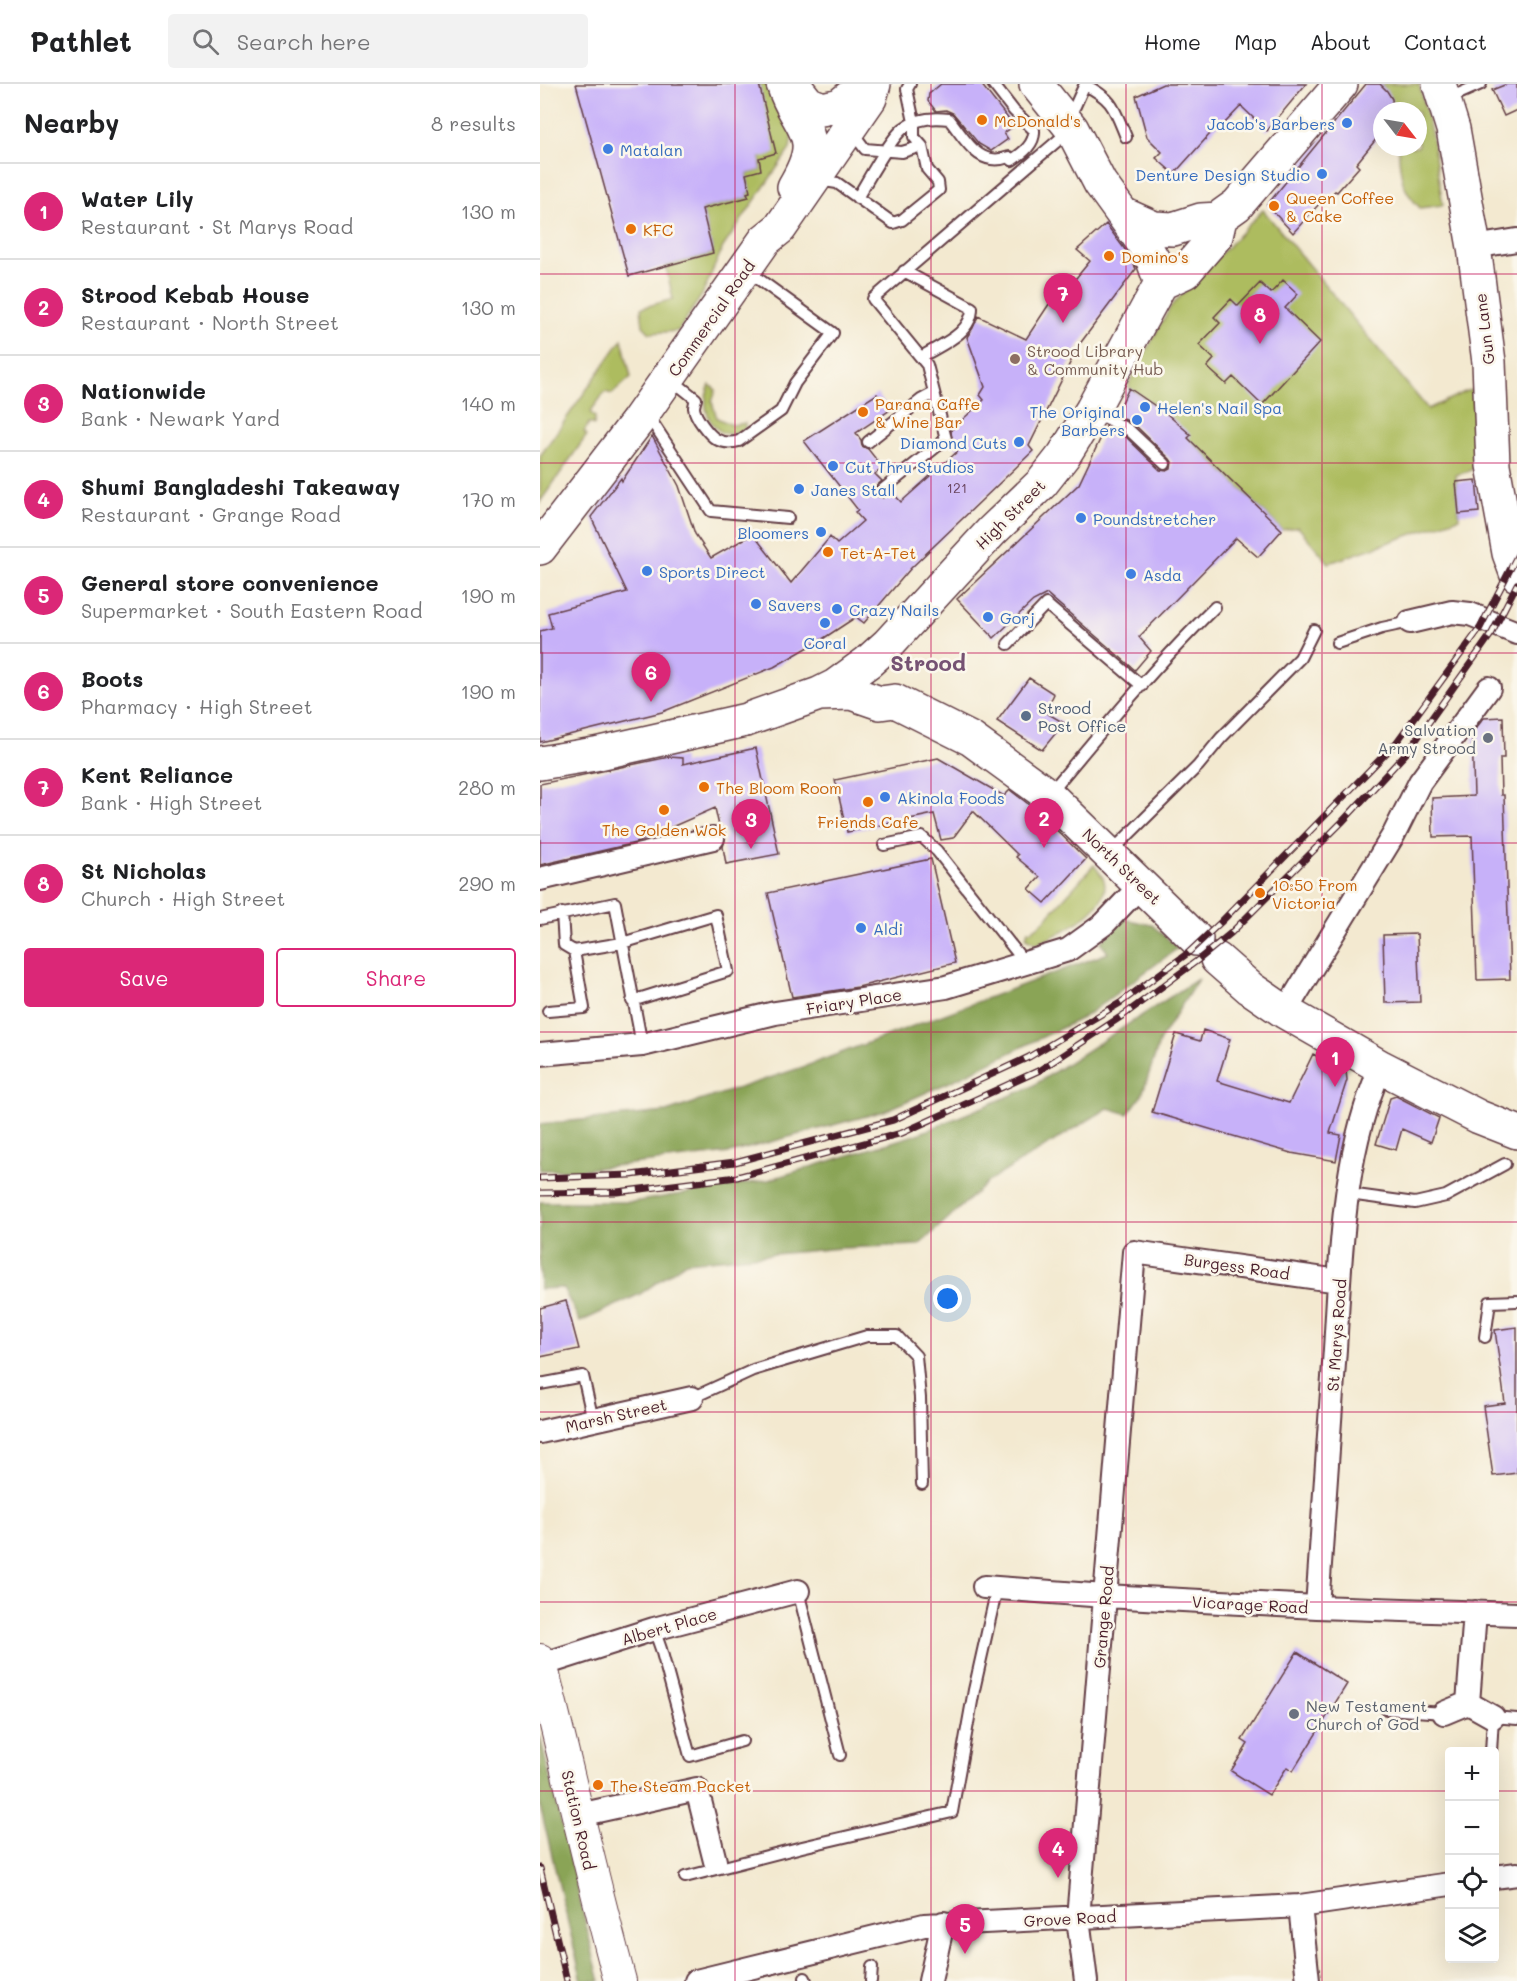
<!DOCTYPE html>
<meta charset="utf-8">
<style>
body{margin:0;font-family:Mali,sans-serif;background:#f2f2f2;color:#202124}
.controls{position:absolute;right:18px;bottom:18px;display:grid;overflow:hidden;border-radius:6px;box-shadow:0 6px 24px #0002}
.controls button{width:54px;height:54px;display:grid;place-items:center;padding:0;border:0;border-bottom:2px solid #e0e0e0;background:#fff;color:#202124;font:30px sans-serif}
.compass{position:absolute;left:833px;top:18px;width:54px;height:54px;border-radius:50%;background:#fff;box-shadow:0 6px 24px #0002;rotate:121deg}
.you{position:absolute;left:408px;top:1215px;width:21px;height:21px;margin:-15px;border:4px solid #fff;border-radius:50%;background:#1a73e8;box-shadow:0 0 0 9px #1a73e833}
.badge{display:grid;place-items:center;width:39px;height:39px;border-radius:50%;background:#db2777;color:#fff;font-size:20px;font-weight:700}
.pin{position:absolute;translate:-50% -50px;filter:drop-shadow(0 2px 3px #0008)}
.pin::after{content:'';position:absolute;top:32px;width:21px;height:18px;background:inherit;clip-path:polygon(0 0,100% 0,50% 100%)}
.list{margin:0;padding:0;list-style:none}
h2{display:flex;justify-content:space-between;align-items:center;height:78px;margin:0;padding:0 24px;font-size:26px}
h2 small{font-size:20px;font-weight:400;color:#757577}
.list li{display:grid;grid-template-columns:39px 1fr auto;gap:18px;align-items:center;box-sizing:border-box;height:96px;padding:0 24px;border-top:2px solid #e0e0e0}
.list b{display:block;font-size:22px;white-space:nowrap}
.list p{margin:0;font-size:20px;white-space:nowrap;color:#757577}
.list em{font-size:20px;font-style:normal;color:#757577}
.actions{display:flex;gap:12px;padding:18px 24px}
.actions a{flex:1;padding:14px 0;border:2px solid #db2777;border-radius:6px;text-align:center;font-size:21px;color:#db2777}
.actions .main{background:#db2777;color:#fff}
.icon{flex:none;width:33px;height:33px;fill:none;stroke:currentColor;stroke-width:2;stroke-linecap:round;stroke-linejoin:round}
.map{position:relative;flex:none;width:977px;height:1897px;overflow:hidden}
header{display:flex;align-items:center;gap:36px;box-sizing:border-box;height:84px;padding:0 30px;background:#fff;border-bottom:2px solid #e0e0e0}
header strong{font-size:28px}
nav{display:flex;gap:33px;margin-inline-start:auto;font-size:21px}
.search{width:420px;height:54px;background:#f2f2f2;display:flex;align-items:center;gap:15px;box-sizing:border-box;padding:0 21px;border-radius:6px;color:#757577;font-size:22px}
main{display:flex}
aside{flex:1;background:#fff}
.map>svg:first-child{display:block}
.green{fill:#adbc5f;stroke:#7c6e45;stroke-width:1.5}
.forest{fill:#8aa456;stroke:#6a6240;stroke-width:1.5}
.building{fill:#c7b1f9}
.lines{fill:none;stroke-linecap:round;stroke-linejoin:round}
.lane-casing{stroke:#633d44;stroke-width:14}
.street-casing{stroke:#633d44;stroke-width:26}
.secondary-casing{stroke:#633d44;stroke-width:34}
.primary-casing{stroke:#633d44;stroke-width:36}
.lane{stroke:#fff;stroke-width:10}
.street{stroke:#fff;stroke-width:22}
.secondary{stroke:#fff;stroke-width:32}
.primary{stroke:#fff;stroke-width:33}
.rail-casing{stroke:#4a1f2b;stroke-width:7}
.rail{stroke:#fbf7ec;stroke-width:4.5;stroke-dasharray:14;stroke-linecap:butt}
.grid{fill:none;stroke:#c2185b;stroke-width:1.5;stroke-opacity:0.55}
.food-dot{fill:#e8710a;stroke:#fbf7ec;stroke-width:2}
.shop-dot{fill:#3f7fe0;stroke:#fbf7ec;stroke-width:2}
.education-dot{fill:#8d6e63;stroke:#fbf7ec;stroke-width:2}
.service-dot{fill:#5c6f8a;stroke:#fbf7ec;stroke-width:2}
.worship-dot{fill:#6b7280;stroke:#fbf7ec;stroke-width:2}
.labels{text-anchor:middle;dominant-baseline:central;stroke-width:5;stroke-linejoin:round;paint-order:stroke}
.number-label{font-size:14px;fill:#69445e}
.food-label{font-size:16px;fill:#c56008;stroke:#fbf7ec;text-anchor:start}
.shop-label{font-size:16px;fill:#366cbe;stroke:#fbf7ec;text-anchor:start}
.street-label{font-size:16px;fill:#4a1f2b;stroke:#fbf7ec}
.education-label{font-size:16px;fill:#785e54;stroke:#fbf7ec;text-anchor:start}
.service-label{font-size:16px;fill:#4e5e75;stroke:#fbf7ec;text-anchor:start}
.worship-label{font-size:16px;fill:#5b616d;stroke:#fbf7ec;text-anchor:end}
.district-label{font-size:22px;font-weight:bold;fill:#765273;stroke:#fbf7ec}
</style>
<header>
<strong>Pathlet</strong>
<div class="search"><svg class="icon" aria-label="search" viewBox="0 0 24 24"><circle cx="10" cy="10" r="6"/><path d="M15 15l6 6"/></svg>Search here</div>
<nav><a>Home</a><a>Map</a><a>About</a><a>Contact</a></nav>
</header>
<main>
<aside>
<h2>Nearby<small>8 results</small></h2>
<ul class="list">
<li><span class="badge">1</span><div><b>Water Lily</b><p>Restaurant · St Marys Road</p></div><em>130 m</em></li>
<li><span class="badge">2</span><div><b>Strood Kebab House</b><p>Restaurant · North Street</p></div><em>130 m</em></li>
<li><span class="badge">3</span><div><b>Nationwide</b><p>Bank · Newark Yard</p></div><em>140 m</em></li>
<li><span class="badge">4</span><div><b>Shumi Bangladeshi Takeaway</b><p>Restaurant · Grange Road</p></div><em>170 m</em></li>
<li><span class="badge">5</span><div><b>General store convenience</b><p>Supermarket · South Eastern Road</p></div><em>190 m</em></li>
<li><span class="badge">6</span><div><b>Boots</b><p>Pharmacy · High Street</p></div><em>190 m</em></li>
<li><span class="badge">7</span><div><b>Kent Reliance</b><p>Bank · High Street</p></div><em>280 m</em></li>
<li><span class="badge">8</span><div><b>St Nicholas</b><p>Church · High Street</p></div><em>290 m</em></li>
</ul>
<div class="actions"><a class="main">Save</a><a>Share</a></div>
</aside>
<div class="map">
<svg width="977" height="1897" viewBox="0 0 977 1897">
<rect width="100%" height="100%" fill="#fbf7ec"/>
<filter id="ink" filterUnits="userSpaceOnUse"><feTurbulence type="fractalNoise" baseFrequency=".0167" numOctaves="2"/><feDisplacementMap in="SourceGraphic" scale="12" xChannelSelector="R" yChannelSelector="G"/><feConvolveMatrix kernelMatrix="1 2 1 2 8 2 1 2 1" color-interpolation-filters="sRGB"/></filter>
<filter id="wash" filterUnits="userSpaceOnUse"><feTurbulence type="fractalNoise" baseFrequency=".008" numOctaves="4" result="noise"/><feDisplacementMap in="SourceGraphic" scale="24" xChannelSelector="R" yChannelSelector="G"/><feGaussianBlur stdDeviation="1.35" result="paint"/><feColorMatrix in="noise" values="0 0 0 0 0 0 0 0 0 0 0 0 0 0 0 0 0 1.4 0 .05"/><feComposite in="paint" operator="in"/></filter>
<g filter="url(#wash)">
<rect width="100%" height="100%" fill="#f3e9d0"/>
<!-- green -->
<path class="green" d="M218,0H235L252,51L250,65L183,163L162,211L138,247L110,249L103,242L101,224L133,215L126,182L173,169L162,125L209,113L207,109L210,107L206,90L221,86Z
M840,0H879L891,48L903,121L880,124C859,102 861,91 858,63H878V27H853C852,15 849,8 840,0Z
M723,126L888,325L927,307L933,306L936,380L931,386L916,391L919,434L789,479L758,443L742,446L655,361H640L634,337L627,330L589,304V299L631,222Z
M82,255L91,293L72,310L65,308L50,328L55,333L54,341L49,339L44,348L47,351L0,418V372Z
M170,301L176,306L172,318L177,334L192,341L205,339V344C182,365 155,329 170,301Z
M554,781C557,785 562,791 564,796C572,825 517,851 497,860L486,854L488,846L491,847L502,839Z"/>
<!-- forest -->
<path class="forest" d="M584,835L612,841L638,864L544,933L414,996L345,1027L190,1069L38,1086H0V1040L126,1028L266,982L568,869L561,858Z
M658,895L620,956L602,1011L588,1030L568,1024L449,1097L379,1161L301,1164L146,1178L100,1210L40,1238L23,1204L0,1205V1118H93L228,1096L378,1050L491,1003Z
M0,1652L59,1894L60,1897H42L0,1722Z"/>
<g id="blocks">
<!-- building -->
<path class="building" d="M36,0H219L236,69L219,74L221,86L206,90L210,108L207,109L209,113L162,125L173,169L89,192Z
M401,0H441L474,42L464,49L468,55L451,67L439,60L413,29L406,26L396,27L388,17L389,10Z
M623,0H766L727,47L701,22L682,42L679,40L634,90L616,74L622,68L607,53L596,12Z
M826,0H840L847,7L852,15L853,27H842V48L816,80L819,83L797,108L795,107L790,112L788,110L753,149L727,121Z
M967,0H977V26L964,32L952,6Z
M566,140L586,167L596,185L539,261L489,362L493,367L371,484L324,539L316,533L281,556L234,583L122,628L0,658V547L12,544L8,529L87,508L51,433L81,394L82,397L112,352L139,402L155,450L171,474L213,450L251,499L290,453L297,460L323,437L315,428L318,426L264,357L337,310L350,326L316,349L321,356L322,362L328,365L343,384L335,390L342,397L334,404L335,411L343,414L352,408L361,418L419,366L412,359L411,346L444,316L440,311L445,303L427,253L433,244L438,232L486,255L521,202L527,205L550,177L537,166Z
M743,196L758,210L745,224L780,258L722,321L693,293L686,300L667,283L674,275L659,261L680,239L674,233L691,215L698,222L720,199L731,209Z
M589,304L627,330L651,351L648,354L742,446L718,473L696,454L599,553L611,567L595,586L507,510L493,517L454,554L417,515L539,400L566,343L585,352L620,386L627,387L631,385L632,378L630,375L594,340L576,331Z
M936,396L939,428L919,430L916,398Z
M489,594L514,610L505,628L524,639L502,666L457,637Z
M963,633L964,674H960L961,711H964L970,895L937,896L932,752L893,753L892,714L934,712L932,649L944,634Z
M216,664L239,770L186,780L183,763L186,751L183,745L179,742L175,724L95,759L0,781V700L129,673L143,674V680Z
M398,674L464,712L470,706L496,726L546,775L505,819L489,805L500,793L476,773L478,771L433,727L413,754L401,756L394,730L307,748L295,696Z
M391,775L415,879L318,903L252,913L228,809Z
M877,850L880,918L845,919L843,851Z
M663,946L690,955L677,997L749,1019L773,970L806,987L807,996L790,1049L801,1051L796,1077L751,1069L612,1028L636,950L660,957Z
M856,1012L899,1034L891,1058L862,1045L856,1066L836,1060L850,1014Z
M26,1217L39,1265L0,1273V1224Z
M977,1243V1389L953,1392L943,1322L965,1319L955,1246Z
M757,1568L807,1600L753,1687L747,1683L729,1711L691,1687L708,1660L702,1656Z"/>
</g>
</g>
<g filter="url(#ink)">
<use href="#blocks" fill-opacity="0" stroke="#633d44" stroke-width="1.5"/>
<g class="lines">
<!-- lane casing -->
<g class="lane-casing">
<path id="lane" d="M370,0L367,5L374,38V53L382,62
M545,1C573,15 574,24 586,53
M907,15L941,0
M525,31L535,22L545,0
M278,96L297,99L353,139L362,136L399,106L398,98L387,85L382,62L362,68L325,65L313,49
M317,114C327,98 351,53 364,44C377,34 393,33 409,35C426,56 438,84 469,73L472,76C483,69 495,60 494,46L474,27L453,0
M364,187L432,224C432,250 400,261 381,273
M132,296L156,315C155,318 154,321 154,324C155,333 169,351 176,355C183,359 192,359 199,357L241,327L255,299L293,249L206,186
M555,328L589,346L625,380
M107,330L171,427L248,434
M328,358L381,316L394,309
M341,407L406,355L387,281L333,215L529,47
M797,559L842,544L870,538
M468,560L506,520L602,602
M510,709C563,645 616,581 675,523
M344,761L382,753L397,767L486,880
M572,767L658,682L681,654L760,574L774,546
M22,829L24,861L34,867
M0,835L75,819L102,961
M8,927L44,924L34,867L82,859L176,831L188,887L92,917
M809,1110L875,1119L906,1112L965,1080
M945,1253L950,1218L977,1217
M0,1300L43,1292L53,1336
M152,1314L213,1286L327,1252H357L376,1272L380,1314L382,1400
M258,1507L300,1671
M114,1545L121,1565L150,1672L202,1657
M846,1625L904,1629
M951,1668L953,1633L977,1635
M145,1793L262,1763L412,1728L434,1606L457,1504
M265,1894L266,1897
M331,1897L332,1883"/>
</g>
<!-- street casing -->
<g class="street-casing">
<path id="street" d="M934,163L977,156
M870,538L912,528L930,530L977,549
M0,795L173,754
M745,928L854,750L880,698L949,604
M0,970L102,961L235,929L406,903L528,866L564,840L602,800
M0,1348L152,1314
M444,1503L565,1512L777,1523L977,1530
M777,1523C783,1437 789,1351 795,1265C801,1171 802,1070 841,983
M1,1581L114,1545L258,1507
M928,1619L935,1528
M904,1629L928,1619L953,1633
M39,1731L157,1705L175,1777
M954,1793L977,1790
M760,1822L768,1897
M156,1897L384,1841L760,1822L910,1800
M390,1897L403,1839
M546,1897L538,1834L594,1168L799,1197"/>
</g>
<!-- secondary casing -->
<g class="secondary-casing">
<path id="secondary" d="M0,1576C27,1683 51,1790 80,1897"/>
</g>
<!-- primary casing -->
<g class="primary-casing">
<path id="primary" d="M243,0C258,47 287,48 254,103
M253,0L268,19L282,25L300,21L326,0
M496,0L532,45L560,99L602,157L613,176L621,199
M899,0L913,45L934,163L949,278L953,381L969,469L977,491
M585,131L614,144L633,145L661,136L680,135
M0,464L97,338L225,156L240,144L330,14L334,0
M279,610L311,609L340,619L355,617L431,655L508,711L656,855
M0,679L55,670L206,636L279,610L295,602L328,578L348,560L452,447L502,399L524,371L552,326L621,199L645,188L676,152L680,135L683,131L697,121L801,0
M677,875L710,904L745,928L841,983L939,1033L977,1048"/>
</g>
<!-- lane -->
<use href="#lane" class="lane"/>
<!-- street -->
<use href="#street" class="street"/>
<!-- secondary -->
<use href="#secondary" class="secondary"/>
<!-- primary -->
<use href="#primary" class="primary"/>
<!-- rail casing -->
<g class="rail-casing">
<path id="rail" d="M0,1094L91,1091L195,1078L353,1036L489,973L580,919L648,869L681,838L856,659L940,544L977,472
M0,1109L77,1108L197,1093L362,1049L500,986L585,930L658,876L691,849L802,738L869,666L952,549L977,500
M0,1784L27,1897"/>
</g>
<!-- rail -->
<use href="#rail" class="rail"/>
</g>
</g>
<!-- grid -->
<path class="grid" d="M195,0V1897M391,0V1897M586,0V1897M782,0V1897M0,190H977M0,379H977M0,569H977M0,759H977M0,948H977M0,1138H977M0,1328H977M0,1518H977M0,1707H910M954,1707H977"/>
<!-- markers -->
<g class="food-dot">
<circle cx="442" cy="36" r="6"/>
<circle cx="734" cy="122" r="6"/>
<circle cx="91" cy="145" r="6"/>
<circle cx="569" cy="172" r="6"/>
<circle cx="323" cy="328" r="6"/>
<circle cx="288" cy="468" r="6"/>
<circle cx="164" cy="703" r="6"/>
<circle cx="328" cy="718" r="6"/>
<circle cx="124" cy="726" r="6"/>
<circle cx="720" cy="809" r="6"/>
<circle cx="58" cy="1701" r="6"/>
</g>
<g class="shop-dot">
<circle cx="807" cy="39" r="6"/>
<circle cx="68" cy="65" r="6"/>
<circle cx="782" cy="90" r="6"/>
<circle cx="605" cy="323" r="6"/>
<circle cx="597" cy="336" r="6"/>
<circle cx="479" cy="358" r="6"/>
<circle cx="293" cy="382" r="6"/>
<circle cx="259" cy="405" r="6"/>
<circle cx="541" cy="434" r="6"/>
<circle cx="281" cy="448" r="6"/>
<circle cx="107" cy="487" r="6"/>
<circle cx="591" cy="490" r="6"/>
<circle cx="216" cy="520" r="6"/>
<circle cx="297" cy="525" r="6"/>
<circle cx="448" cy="533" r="6"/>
<circle cx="285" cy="539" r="6"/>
<circle cx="345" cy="713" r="6"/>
<circle cx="321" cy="844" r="6"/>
</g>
<circle class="education-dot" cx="475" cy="275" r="6"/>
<circle class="service-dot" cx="486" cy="632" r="6"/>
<g class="worship-dot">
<circle cx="948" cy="654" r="6"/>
<circle cx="754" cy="1630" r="6"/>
</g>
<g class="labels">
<!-- number labels -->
<g class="number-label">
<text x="417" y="403">121</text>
</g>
<!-- food labels -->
<g class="food-label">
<text x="454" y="36">McDonald's</text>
<text x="746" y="113">Queen Coffee<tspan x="746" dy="18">&amp; Cake</tspan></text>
<text x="103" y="145">KFC</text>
<text x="581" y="172">Domino's</text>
<text x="335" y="319">Parana Caffe<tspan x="335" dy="18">&amp; Wine Bar</tspan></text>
<text x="300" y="468">Tet-A-Tet</text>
<text x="176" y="703">The Bloom Room</text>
<text x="328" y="737" text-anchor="middle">Friends Cafe</text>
<text x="124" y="745" text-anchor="middle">The Golden Wok</text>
<text x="732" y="800">10:50 From<tspan x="732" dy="18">Victoria</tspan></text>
<text x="70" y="1701">The Steam Packet</text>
</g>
<!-- shop labels -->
<g class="shop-label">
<text x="795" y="39" text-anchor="end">Jacob's Barbers</text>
<text x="80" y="65">Matalan</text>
<text x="770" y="90" text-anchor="end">Denture Design Studio</text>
<text x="617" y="323">Helen's Nail Spa</text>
<text x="585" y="327" text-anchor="end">The Original<tspan x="585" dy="18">Barbers</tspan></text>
<text x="467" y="358" text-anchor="end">Diamond Cuts</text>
<text x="305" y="382">Cut Thru Studios</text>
<text x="271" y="405">Janes Stall</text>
<text x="553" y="434">Poundstretcher</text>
<text x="269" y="448" text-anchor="end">Bloomers</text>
<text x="119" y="487">Sports Direct</text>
<text x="603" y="490">Asda</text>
<text x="228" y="520">Savers</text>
<text x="309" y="525">Crazy Nails</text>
<text x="460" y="533">Gorj</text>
<text x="285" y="558" text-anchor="middle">Coral</text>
<text x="357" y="713">Akinola Foods</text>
<text x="333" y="844">Aldi</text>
</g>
<!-- street labels -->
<g class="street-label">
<text transform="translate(171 234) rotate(-55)">Commercial Road</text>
<text transform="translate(944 245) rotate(-97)">Gun Lane</text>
<text transform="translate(470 430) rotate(-45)">High Street</text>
<text transform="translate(582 782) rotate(44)">North Street</text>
<text transform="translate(314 917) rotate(-9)">Friary Place</text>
<text transform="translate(697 1182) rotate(8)">Burgess Road</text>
<text transform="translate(796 1251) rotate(-86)">St Marys Road</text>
<text transform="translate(76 1331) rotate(-13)">Marsh Street</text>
<text transform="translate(710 1520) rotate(3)">Vicarage Road</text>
<text transform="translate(563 1533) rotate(-85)">Grange Road</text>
<text transform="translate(129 1542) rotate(-16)">Albert Place</text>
<text transform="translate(39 1736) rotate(77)">Station Road</text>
<text transform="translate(530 1834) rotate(-3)">Grove Road</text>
</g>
<!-- education labels -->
<g class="education-label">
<text x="487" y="266">Strood Library<tspan x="487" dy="18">&amp; Community Hub</tspan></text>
</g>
<!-- service labels -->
<g class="service-label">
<text x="498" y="623">Strood<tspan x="498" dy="18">Post Office</tspan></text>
</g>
<!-- worship labels -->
<g class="worship-label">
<text x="936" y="645">Salvation<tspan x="936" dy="18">Army Strood</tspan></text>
<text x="766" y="1621" text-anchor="start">New Testament<tspan x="766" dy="18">Church of God</tspan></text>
</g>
<!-- district labels -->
<g class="district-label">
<text x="388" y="578">Strood</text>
</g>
</g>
</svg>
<div class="controls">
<button>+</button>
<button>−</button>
<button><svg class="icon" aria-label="locate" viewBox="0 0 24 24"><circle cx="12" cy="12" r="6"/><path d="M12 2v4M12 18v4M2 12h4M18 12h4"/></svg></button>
<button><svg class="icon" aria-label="layers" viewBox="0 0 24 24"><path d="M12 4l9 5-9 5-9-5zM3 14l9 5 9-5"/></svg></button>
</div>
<svg class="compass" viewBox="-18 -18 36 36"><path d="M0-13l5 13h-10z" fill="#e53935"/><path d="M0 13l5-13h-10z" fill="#757577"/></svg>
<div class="you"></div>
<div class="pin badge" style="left:795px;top:1003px">1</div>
<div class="pin badge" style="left:504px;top:764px">2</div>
<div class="pin badge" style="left:211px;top:765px">3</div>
<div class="pin badge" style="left:518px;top:1794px">4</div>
<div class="pin badge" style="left:425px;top:1870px">5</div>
<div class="pin badge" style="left:111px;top:618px">6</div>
<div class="pin badge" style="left:523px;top:239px">7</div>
<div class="pin badge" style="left:720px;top:260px">8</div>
</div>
</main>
